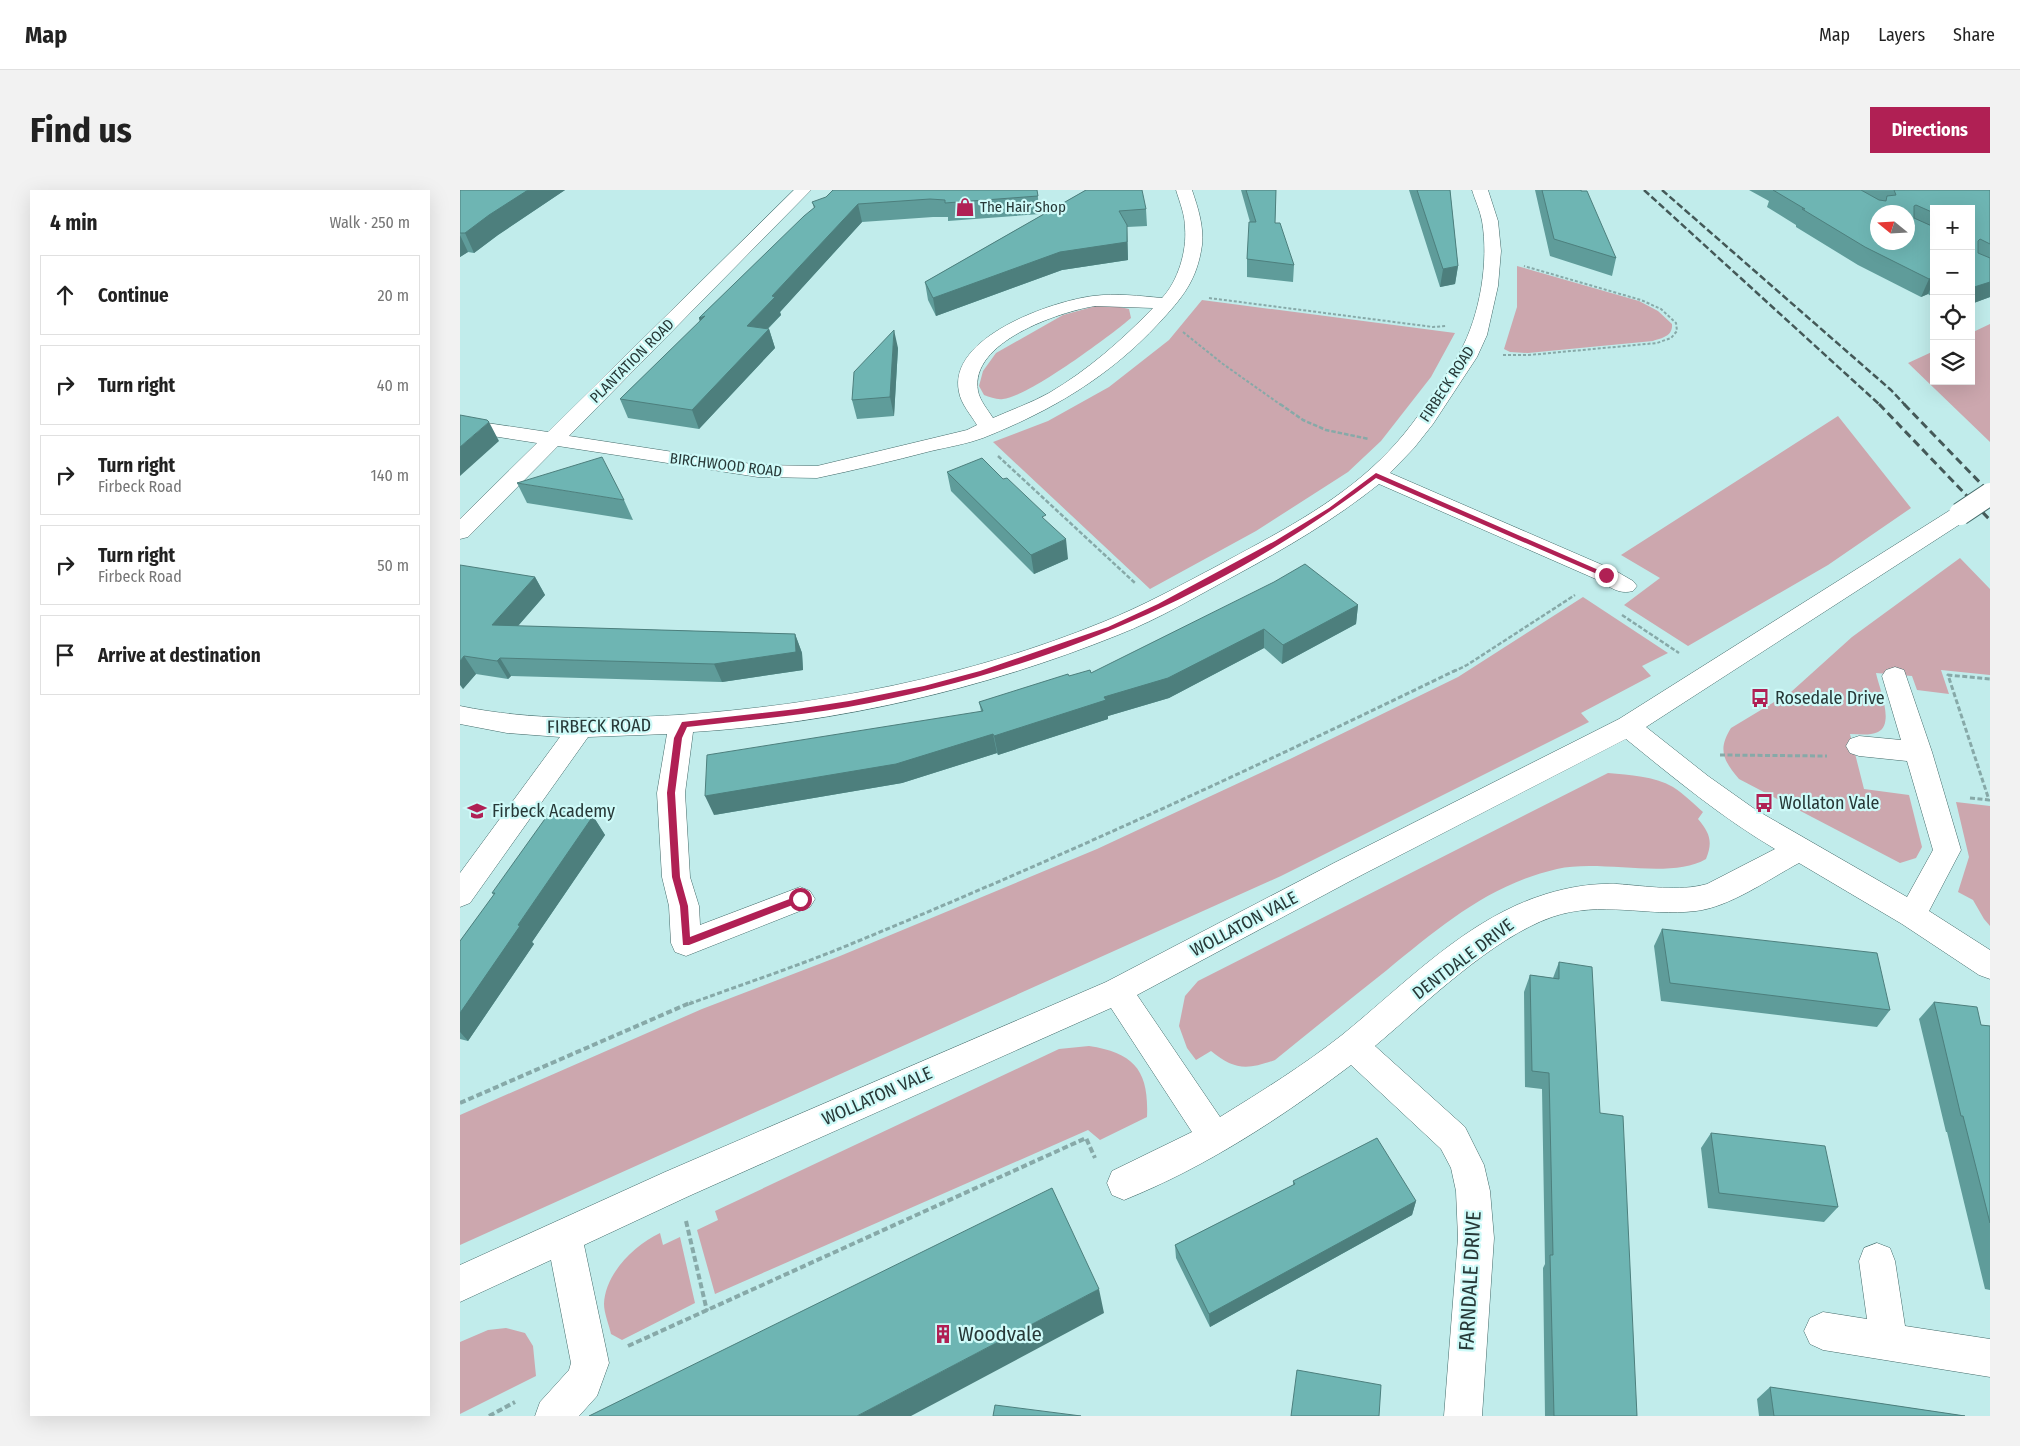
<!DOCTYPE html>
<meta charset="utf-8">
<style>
body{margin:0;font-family:"Fira Sans Condensed",sans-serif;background:#f2f2f2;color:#222}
.controls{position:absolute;right:15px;top:15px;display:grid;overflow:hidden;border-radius:0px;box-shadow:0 5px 20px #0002}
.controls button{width:45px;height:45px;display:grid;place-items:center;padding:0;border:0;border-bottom:1px solid #e0e0e0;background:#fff;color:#222;font:25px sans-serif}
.compass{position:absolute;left:1410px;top:15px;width:45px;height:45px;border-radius:50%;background:#fff;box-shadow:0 5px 20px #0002;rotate:288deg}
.stop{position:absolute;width:15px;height:15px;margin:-11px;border:4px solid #b02054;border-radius:50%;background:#fff}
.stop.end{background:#b02054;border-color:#fff;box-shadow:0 1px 5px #0008}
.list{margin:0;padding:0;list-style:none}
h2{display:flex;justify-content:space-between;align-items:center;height:65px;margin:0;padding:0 20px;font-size:21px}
h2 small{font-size:16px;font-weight:400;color:#767676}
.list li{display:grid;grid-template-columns:32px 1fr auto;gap:15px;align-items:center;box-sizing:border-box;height:80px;margin:0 10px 10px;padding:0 10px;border:1px solid #e0e0e0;border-radius:0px}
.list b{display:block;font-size:19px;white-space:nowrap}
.list p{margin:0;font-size:16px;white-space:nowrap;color:#767676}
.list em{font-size:16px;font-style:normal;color:#767676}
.icon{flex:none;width:28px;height:28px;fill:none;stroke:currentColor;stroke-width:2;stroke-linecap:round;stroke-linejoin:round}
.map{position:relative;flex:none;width:1530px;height:1226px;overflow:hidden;border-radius:0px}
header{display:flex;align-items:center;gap:30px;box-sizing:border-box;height:70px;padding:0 25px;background:#fff;border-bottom:1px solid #e0e0e0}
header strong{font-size:24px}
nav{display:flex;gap:28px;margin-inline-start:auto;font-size:18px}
.intro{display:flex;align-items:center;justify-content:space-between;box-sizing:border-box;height:120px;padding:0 30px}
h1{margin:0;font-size:35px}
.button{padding:12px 22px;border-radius:0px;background:#b02054;color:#fff;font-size:18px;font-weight:700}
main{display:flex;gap:30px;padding:0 30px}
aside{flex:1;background:#fff;border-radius:0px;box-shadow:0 5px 20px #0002}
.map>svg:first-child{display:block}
.green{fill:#cca7ae}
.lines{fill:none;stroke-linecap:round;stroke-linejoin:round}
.minor-casing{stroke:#446b6a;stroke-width:1}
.path-far3{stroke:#87a9a8;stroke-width:2;stroke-dasharray:3 2;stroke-linecap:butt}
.path-far2{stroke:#87a9a8;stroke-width:2.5;stroke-dasharray:4.5 2;stroke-linecap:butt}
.path-far1{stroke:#87a9a8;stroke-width:3;stroke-dasharray:5 2.5;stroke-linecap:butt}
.path{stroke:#87a9a8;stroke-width:4;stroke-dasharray:6 3;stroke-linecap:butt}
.minor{fill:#fff;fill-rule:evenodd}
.rail-far1{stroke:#445958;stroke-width:2.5;stroke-dasharray:7 3;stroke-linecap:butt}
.rail{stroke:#445958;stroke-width:3;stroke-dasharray:8 4.5;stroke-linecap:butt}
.minor-bridge-casing{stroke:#446b6a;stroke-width:24;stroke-linecap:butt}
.minor-bridge{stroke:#fff;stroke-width:22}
.wall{fill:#5f9c9a}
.shaded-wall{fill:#4d7f7d}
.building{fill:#6eb5b3;stroke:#4d7f7d;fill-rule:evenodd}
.route{fill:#b02054}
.labels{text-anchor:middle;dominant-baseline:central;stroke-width:4.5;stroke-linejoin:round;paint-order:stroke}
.far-poi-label{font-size:15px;fill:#273837;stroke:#cefaf8;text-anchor:start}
.far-street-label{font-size:15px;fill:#273837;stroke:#cefaf8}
.poi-label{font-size:18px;fill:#273837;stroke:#cefaf8;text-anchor:start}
.street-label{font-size:18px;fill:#273837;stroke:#cefaf8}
.near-street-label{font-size:21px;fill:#273837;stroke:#cefaf8}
.near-poi-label{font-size:21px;fill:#273837;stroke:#cefaf8;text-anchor:start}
</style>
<header>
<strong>Map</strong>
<nav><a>Map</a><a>Layers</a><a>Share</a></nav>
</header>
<div class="intro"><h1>Find us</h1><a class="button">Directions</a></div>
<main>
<aside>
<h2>4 min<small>Walk · 250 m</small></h2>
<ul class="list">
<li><svg class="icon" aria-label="ahead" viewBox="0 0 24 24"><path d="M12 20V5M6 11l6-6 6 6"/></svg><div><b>Continue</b></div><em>20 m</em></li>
<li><svg class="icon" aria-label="right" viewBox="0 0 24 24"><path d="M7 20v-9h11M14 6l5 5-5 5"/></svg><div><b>Turn right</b></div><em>40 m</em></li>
<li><svg class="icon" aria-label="right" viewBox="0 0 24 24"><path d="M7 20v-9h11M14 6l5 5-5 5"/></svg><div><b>Turn right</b><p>Firbeck Road</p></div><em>140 m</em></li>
<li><svg class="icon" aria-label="right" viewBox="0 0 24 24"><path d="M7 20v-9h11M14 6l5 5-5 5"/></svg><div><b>Turn right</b><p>Firbeck Road</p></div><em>50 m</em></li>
<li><svg class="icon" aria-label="arrive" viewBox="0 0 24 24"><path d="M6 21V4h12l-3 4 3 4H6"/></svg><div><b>Arrive at destination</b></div></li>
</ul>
</aside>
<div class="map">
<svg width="1530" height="1226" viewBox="0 0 1530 1226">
<rect width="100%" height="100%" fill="#c1eceb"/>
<!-- green -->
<path class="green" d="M1057,76L1179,111L1198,121L1212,134C1213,146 1203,148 1193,151L1068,163L1050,162L1044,159L1057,117Z
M742,110L995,143L971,187L921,251L888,282L796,341L690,399L533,252L588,231L649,197L709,150Z
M636,116H655L669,119L671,128C650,146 568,207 543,209C537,210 530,207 524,205L519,196L523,181L536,163L603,125Z
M1530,134V252L1448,173L1474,161V191H1511V143Z
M1378,226L1451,318L1368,375L1228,456L1164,415L1200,388L1161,365Z
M1500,368L1530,399V485L1481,480L1489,504L1457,500L1452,486L1416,483C1419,498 1435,534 1418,542C1409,546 1399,544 1390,544L1404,599L1449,605L1462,657L1456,668L1440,673L1279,589C1264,571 1257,560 1271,538L1331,502L1392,447Z
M1123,407L1208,463L1182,476L1191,486L1121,523L1129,532L821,686L0,1055V925L242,819L380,766L637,659L830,569L998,487Z
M1148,583C1170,585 1194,586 1213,597C1224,604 1234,614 1243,622L1238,629C1250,643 1253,652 1246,669C1210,690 1142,669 1097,679C1028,695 980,737 927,780C889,810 852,840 815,870C787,880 774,880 751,861L736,870L727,858L719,836L725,806L738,791Z
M1496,612L1530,616V736L1524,729L1513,710L1498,702L1509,667Z
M629,856C675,863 689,881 687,927L640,950L628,940L255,1104L237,1040L258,1030L255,1021L599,859Z
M200,1043L203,1055L220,1047L235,1113L162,1150L151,1144C149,1135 144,1123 144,1114C145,1084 174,1055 200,1043Z
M46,1138L65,1143L73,1156L76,1186L0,1224V1152L28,1140Z"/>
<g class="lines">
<!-- minor casing -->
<g class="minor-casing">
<path id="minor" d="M334,0H351L109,246L298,275L357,276L507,240L517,235C511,225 501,214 499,202C487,147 593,111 633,106C656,103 680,106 702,108C718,91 727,61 725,38C725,25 720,13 716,0H732C738,18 744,36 742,55C737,91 722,108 699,133C649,187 591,221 523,248C507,254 488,257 471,261C433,271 395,280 357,288L298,287L98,256L8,347L0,349V329L77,253L0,241V229L88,242ZM635,116L693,118C661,151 628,180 589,203C571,213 551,220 533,228C528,220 520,211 518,201C509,152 599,122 635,116Z
M1012,0H1028L1038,31L1041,61L1038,96L1027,145L1017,167L973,234L954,258L930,283L1154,380L1173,391L1177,396L1173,401C1159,405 1150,397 1138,390L919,294C874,330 826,358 776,385C737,406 699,429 658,445C524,499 378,533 233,542L225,603L230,687L239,716L240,735L340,697L350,701L355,709L350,717L226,766L215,762L211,753L209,716L202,687L197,603L207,544L128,547L10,713L0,717V683L100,547L47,543L0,534V516C72,531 145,529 218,525C362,515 509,487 643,432C683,416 721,395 759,375C814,345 874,315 920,270C943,248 962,222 979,194C986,184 995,174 1000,162C1020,125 1029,72 1022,31C1020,20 1015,10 1012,0Z
M1500,317L1508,319L1511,324L1508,329L1186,537L1248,586L1296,620L1447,707L1473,660L1447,571L1399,566L1390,563L1386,556L1390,549L1399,546L1441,550L1422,486L1426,480L1435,477L1444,480L1472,562L1501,660L1469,721L1530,760V789L1519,785L1442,734L1339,673C1309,689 1270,717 1236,721C1187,727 1141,710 1092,727C1032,748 965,814 915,856L1005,937L1024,975L1030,1001L1034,1048L1022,1226H984L998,1048L996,1001L991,978L981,959L891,875C821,928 746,977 664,1010L652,1005L647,993L652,981L732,942L651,818L229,1006L124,1055L149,1173L137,1206L119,1226H75L80,1212L109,1180L111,1173L91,1070L0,1112V1075L205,982L646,792L874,673L1159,529L1492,319ZM1166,549C1214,588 1261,627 1315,659L1247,694C1218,702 1187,696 1157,694C1133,693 1109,697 1086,704C1007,728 945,794 882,845C844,875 802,901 760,927L677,805L894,689Z
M1417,1053L1430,1058L1435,1071L1445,1136L1530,1149V1187L1363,1160L1350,1154L1344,1141L1350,1128L1363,1122L1407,1129L1399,1071L1404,1058Z"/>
</g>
<!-- path-far3 -->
<path class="path-far3" d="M749,108L973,137L986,136
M723,142L763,174L821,215
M1043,165H1069L1197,153L1211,148L1217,141L1216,133L1201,119L1181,110L1064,76"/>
<!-- path-far2 -->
<path class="path-far2" d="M820,214L843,230L866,240L909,249
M538,266L675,393
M1162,425L1219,463
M993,482L1007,475L1115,405"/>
<!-- path-far1 -->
<path class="path-far1" d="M1260,565L1367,566
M1510,608L1529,610L1488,485L1530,489
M229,814C283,794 338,776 391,754C595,670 797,577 996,480"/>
<!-- path -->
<path class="path" d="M0,913L232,812
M226,1031L247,1121
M168,1156L626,948L635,968
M29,1226L55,1212"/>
<!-- minor -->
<use href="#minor" class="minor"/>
<!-- rail-far1 -->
<path class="rail-far1" d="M1184,0L1420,215
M1202,0L1431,200L1445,215"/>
<!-- rail -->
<path class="rail" d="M1419,214L1530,330
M1444,214L1530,303"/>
<!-- minor-bridge casing -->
<g class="minor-bridge-casing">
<path id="minor-bridge" d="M1500,324L1530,304"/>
</g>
<!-- minor-bridge -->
<use href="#minor-bridge" class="minor-bridge"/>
</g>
<!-- wall -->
<path class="wall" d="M0,0H105L38,45L14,63L8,62L0,67Z
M577,0L580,24L488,31V27H473L402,32L320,122L321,125L308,139H309L315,158L239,239L168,228L160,209L240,132L239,128L354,18L352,12Z
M626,0L686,19L687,36L667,37L668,70L602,80L476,126L468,110L465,92Z
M781,0H816L815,33L834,75L833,92L787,87V69L790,32Z
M949,0H990L998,76L995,94L980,97Z
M1075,0H1121L1156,68L1152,86L1090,66Z
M1289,0H1530V107L1511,114V19H1474V108L1468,104L1461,107L1398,75L1336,37V35L1307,17L1309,11Z
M438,158L434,226L397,229L392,210Z
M487,282L586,331L608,369L574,384L491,301Z
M57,293L164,310L173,330L67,313Z
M0,376L75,387L85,405L58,436L335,444L342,463L343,480L262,492L51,486L48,489L16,484L3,499Z
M898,415L896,434L822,474L804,458L709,508L648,526V529L538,565L537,563L442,593L254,625L521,521L519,512L609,486L631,483Z
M133,626L145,645L72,752L74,754L8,851L0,849V751L34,705L32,703Z
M1202,739L1430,820L1417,837L1201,811L1194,756Z
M1099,772L1140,923L1177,1226H1085L1083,1078L1085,1074L1082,899L1065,897L1064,802L1070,785L1093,788Z
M1474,812L1521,835L1530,836V1100L1525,1099L1487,942H1486L1459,829Z
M1251,943L1378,1017L1364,1032L1248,1018L1241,958Z
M833,991L956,1011L952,1025L750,1137L716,1068L715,1055L833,995Z
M1310,1197L1505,1226H1299L1297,1209Z"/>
<!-- shaded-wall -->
<path class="shaded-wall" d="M68,0H105L38,45L14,63L5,43L29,25Z
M398,14L402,32L320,122L321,125L292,154L287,136L312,106Z
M667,35L668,70L602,80L476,126L473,108Z
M0,45L8,62L0,67Z
M998,76L995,94L980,97L983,79Z
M1474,87V91L1468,104L1461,107L1469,89Z
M1530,92V107L1511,114V98Z
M245,126V147L239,128Z
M309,139L315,158L239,239L232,220Z
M434,140L438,158L434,226L430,207Z
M29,232L39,251L0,286V257Z
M606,349L608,369L574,384L571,365Z
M75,387L85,405L43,453L32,435Z
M898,415L896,434L822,474L823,455Z
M804,439V458L709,508L648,526V529L538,565L534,546L644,507Z
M335,444L342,463L343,480L262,492L254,474Z
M4,466L16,484L3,499L0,495V471Z
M40,468L51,486L48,489L37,471Z
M533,544L537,563L442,593L254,625L245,606Z
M133,626L145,645L72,752L74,754L8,851L0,842V823L58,735Z
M956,1011L952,1025L750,1137L749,1124Z
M639,1099L644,1123L451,1226H397Z"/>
<!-- building -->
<path class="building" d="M0,0H68L29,25L5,43H0Z
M373,0H577L578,6L485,13V10L470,9L398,14L312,106L315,107L287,136L309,139L232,220L160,209L245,126L239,128L344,26L355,17L352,12L366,7Z
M626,0H682L686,19L659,21L667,35V52L600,62L473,108L465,92Z
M786,0H816L815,33H820L834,75L787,69L789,32H796Z
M957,0H990L998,76L983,79Z
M1082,0H1121V1H1127L1156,68L1094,49Z
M1313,0H1401L1419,10L1426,11L1427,6L1436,5L1434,0H1530V54L1520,49L1518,51V63L1530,68V92L1511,98V19H1474V23L1456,15L1454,16V28L1474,37V87L1469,89L1405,57L1342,19H1345ZM1418,22H1448V52H1418Z
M434,140L430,207L392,210L394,182Z
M0,225L27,230L29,232L0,257Z
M142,267L164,310L57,293Z
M522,268L543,289L547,288L586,325L582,327L606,349L571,365L487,282Z
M845,374L898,415L823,455L804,439L708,488L644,507L646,510L534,546L533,544L436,574L245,606L247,565L523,521L519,512L608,484L609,486L630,480L631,483L814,392Z
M0,375L75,387L32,435L335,444L336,462L254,474L40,468L37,471L4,466L0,471Z
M92,619L133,626L58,735L60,736L0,823V751L35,703H32Z
M1202,739L1417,763L1430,820L1210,793Z
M1099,772L1132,777L1140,923L1163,926L1177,1226H1094L1090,1065H1093L1089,883L1072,881L1070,785L1099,789Z
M1474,812L1517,817L1521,835L1530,836V1033L1503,926H1501Z
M1251,943L1365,956L1378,1017L1259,1003Z
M917,948L956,1011L749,1124L715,1055L835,994L833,991Z
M592,998L639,1099L397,1226H129Z
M837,1180L921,1195L919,1226H831Z
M1310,1197L1505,1226H1314Z
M535,1215L621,1226H533Z"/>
<!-- route -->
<path class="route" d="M916,283L1150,385L1144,387L916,288C763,405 578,483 388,517C335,526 281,531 227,537L222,548L215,603L220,687L228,716L230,747L340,705L345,709L343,711L229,755H223L220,716L212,687L207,603L214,548L222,532L337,519L389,511L464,496L520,481L648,437L698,414L815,351L869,318Z"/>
<!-- icons -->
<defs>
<g id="shop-bare" transform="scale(1.5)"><path d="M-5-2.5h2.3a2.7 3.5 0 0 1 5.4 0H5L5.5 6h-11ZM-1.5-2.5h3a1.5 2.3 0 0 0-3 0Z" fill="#b02054" stroke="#cefaf8" stroke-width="2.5" paint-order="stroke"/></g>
<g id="bus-bare" transform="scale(1.5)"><path d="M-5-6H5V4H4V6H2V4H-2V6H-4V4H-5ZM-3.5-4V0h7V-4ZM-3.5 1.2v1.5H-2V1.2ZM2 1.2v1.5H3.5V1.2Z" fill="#b02054" stroke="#cefaf8" stroke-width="2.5" paint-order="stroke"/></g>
<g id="school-bare" transform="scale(1.5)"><path d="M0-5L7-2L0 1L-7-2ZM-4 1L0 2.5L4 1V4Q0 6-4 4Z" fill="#b02054" stroke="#cefaf8" stroke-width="2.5" paint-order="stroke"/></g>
<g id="building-bare" transform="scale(1.5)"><path d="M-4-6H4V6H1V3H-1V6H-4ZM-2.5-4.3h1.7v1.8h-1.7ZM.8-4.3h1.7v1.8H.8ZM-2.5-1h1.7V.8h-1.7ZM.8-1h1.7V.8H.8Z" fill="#b02054" stroke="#cefaf8" stroke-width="2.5" paint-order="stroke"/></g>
</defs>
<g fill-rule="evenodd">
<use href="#shop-bare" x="505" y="17"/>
<use href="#bus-bare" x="1300" y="508"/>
<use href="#bus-bare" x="1304" y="613"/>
<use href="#school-bare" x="17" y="621"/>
<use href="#building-bare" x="483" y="1144"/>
</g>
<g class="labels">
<!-- far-poi labels -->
<g class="far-poi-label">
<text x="520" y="17">The Hair Shop</text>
</g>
<!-- far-street labels -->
<g class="far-street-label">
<text transform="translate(172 171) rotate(-45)">PLANTATION ROAD</text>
<text transform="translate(987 194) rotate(-57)">FIRBECK ROAD</text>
<text transform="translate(266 275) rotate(7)">BIRCHWOOD ROAD</text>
</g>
<!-- poi labels -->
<g class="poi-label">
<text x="1315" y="508">Rosedale Drive</text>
<text x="1319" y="613">Wollaton Vale</text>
<text x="32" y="621">Firbeck Academy</text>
</g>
<!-- street labels -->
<g class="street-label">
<text transform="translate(139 536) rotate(-1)">FIRBECK ROAD</text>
<text transform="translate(784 734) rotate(-28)">WOLLATON VALE</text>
<text transform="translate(1003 769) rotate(-37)">DENTDALE DRIVE</text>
<text transform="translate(417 906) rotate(-24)">WOLLATON VALE</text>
</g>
<!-- near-street labels -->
<g class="near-street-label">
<text transform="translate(1010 1091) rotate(-87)">FARNDALE DRIVE</text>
</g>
<!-- near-poi labels -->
<g class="near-poi-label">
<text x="498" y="1144">Woodvale</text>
</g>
</g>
</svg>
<div class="controls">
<button>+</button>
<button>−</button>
<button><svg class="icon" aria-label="locate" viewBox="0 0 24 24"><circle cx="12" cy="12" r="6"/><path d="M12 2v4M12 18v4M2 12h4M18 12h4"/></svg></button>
<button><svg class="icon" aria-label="layers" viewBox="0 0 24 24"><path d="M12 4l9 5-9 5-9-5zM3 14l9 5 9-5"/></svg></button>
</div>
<svg class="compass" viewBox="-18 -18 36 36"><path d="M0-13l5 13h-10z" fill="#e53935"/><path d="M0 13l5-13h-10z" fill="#767676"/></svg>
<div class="stop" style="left:340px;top:709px"></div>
<div class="stop end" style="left:1146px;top:385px"></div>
</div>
</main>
